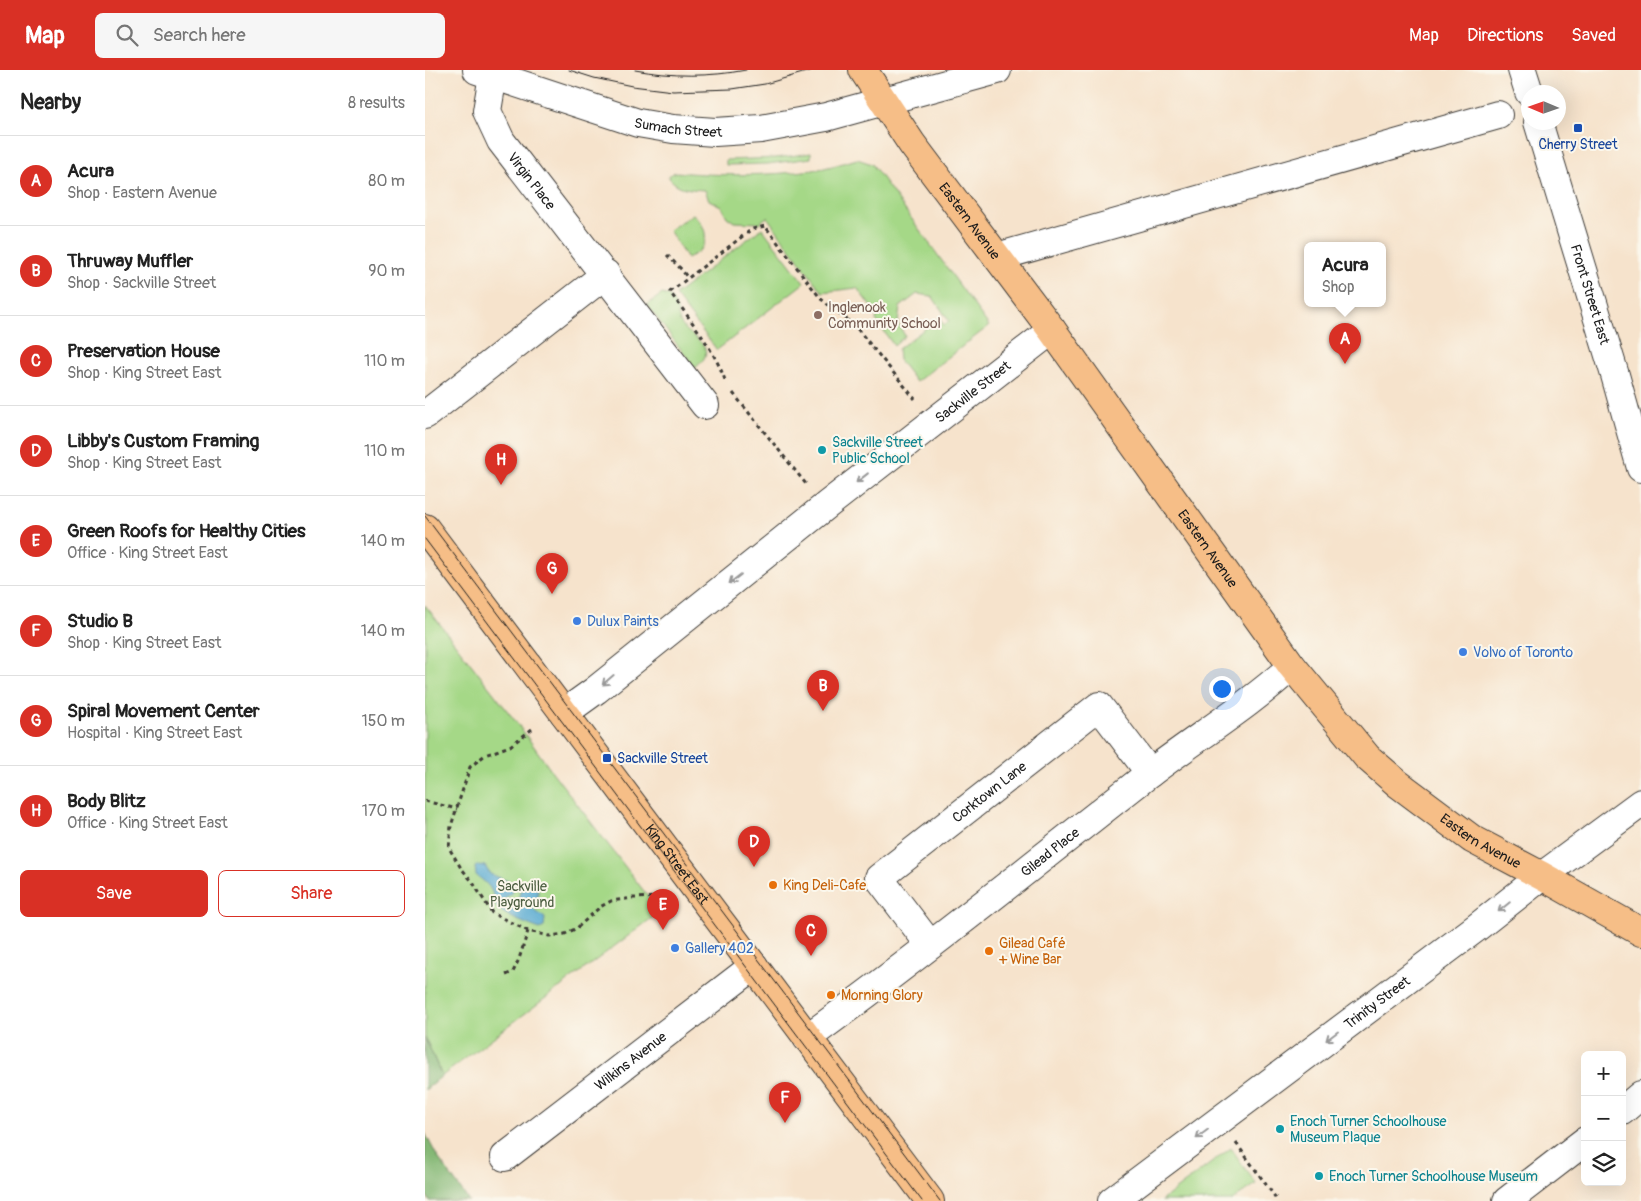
<!DOCTYPE html>
<meta charset="utf-8">
<style>
body{margin:0;font-family:Pangolin,sans-serif;background:#f6f6f6;color:#222}
.controls{position:absolute;right:15px;bottom:15px;display:grid;overflow:hidden;border-radius:8px;box-shadow:0 5px 20px #0002}
.controls button{width:45px;height:45px;display:grid;place-items:center;padding:0;border:0;border-bottom:1px solid #e0e0e0;background:#fff;color:#222;font:25px sans-serif}
.compass{position:absolute;left:1096px;top:15px;width:45px;height:45px;border-radius:50%;background:#fff;box-shadow:0 5px 20px #0002;rotate:272deg}
.you{position:absolute;left:796px;top:618px;width:18px;height:18px;margin:-12px;border:4px solid #fff;border-radius:50%;background:#1a73e8;box-shadow:0 0 0 8px #1a73e833}
.badge{display:grid;place-items:center;width:32px;height:32px;border-radius:50%;background:#d93025;color:#fff;font-size:16px;font-weight:700}
.pin{position:absolute;translate:-50% -41px;filter:drop-shadow(0 1px 2px #0008)}
.pin::after{content:'';position:absolute;top:26px;width:18px;height:15px;background:inherit;clip-path:polygon(0 0,100% 0,50% 100%)}
.popup{position:absolute;left:879px;top:172px;width:82px;height:65px;box-sizing:border-box;display:grid;place-content:center;border-radius:8px;background:#fff;filter:drop-shadow(0 1px 4px #0005);font-size:16px;white-space:nowrap;color:#767676}
.popup b{font-size:19px;color:#222}
.popup::after{content:'';position:absolute;left:50%;top:100%;margin-left:-10px;border:10px solid transparent;border-top-color:#fff}
.list{margin:0;padding:0;list-style:none}
h2{display:flex;justify-content:space-between;align-items:center;height:65px;margin:0;padding:0 20px;font-size:21px}
h2 small{font-size:16px;font-weight:400;color:#767676}
.list li{display:grid;grid-template-columns:32px 1fr auto;gap:15px;align-items:center;box-sizing:border-box;height:90px;padding:0 20px;border-top:1px solid #e0e0e0}
.list b{display:block;font-size:19px;white-space:nowrap}
.list p{margin:0;font-size:16px;white-space:nowrap;color:#767676}
.list em{font-size:16px;font-style:normal;color:#767676}
.actions{display:flex;gap:10px;padding:15px 20px}
.actions a{flex:1;padding:11px 0;border:1px solid #d93025;border-radius:8px;text-align:center;font-size:18px;color:#d93025}
.actions .main{background:#d93025;color:#fff}
.icon{flex:none;width:28px;height:28px;fill:none;stroke:currentColor;stroke-width:2;stroke-linecap:round;stroke-linejoin:round}
.map{position:relative;flex:none;width:1216px;height:1131px;overflow:hidden}
header{display:flex;align-items:center;gap:30px;box-sizing:border-box;height:70px;padding:0 25px;background:#d93025;color:#fff}
header strong{font-size:24px}
nav{display:flex;gap:28px;margin-inline-start:auto;font-size:18px}
.search{width:350px;height:45px;background:#f6f6f6;display:flex;align-items:center;gap:12px;box-sizing:border-box;padding:0 18px;border-radius:8px;color:#767676;font-size:19px}
main{display:flex}
aside{flex:1;background:#fff}
.map>svg:first-child{display:block}
.green{fill:#a5d887;stroke:#607a52}
.forest{fill:#84b874;stroke:#506a48}
.water{fill:#55a9d1;stroke:#386276}
.lines{fill:none;stroke-linecap:round;stroke-linejoin:round}
.minor-casing{stroke:#3d3a36;stroke-width:30}
.major-casing{stroke:#3d3a36;stroke-width:30}
.path{stroke:#3d3a36;stroke-width:3;stroke-dasharray:4 4;stroke-linecap:butt}
.minor{stroke:#fff;stroke-width:28}
.major{stroke:#f6be87;stroke-width:28}
.tram{stroke:#1c1c1c;stroke-width:1}
.oneway{stroke:#999}
.transit-dot{fill:#1a4fb4;stroke:#fbf7ec;stroke-width:2}
.education-dot{fill:#8d6e63;stroke:#fbf7ec;stroke-width:2}
.culture-dot{fill:#0f9aa8;stroke:#fbf7ec;stroke-width:2}
.shop-dot{fill:#3f7fe0;stroke:#fbf7ec;stroke-width:2}
.food-dot{fill:#e8710a;stroke:#fbf7ec;stroke-width:2}
.labels{text-anchor:middle;dominant-baseline:central;stroke-width:4;stroke-linejoin:round;paint-order:stroke}
.street-label{font-size:14px;fill:#1c1c1c;stroke:#fbf7ec}
.transit-label{font-size:14px;fill:#164399;stroke:#fbf7ec}
.education-label{font-size:14px;fill:#785e54;stroke:#fbf7ec;text-anchor:start}
.culture-label{font-size:14px;fill:#0d838f;stroke:#fbf7ec;text-anchor:start}
.shop-label{font-size:14px;fill:#366cbe;stroke:#fbf7ec;text-anchor:start}
.food-label{font-size:14px;fill:#c56008;stroke:#fbf7ec;text-anchor:start}
.park-label{font-size:14px;fill:#4c5e41;stroke:#fbf7ec}
</style>
<header>
<strong>Map</strong>
<div class="search"><svg class="icon" aria-label="search" viewBox="0 0 24 24"><circle cx="10" cy="10" r="6"/><path d="M15 15l6 6"/></svg>Search here</div>
<nav><a>Map</a><a>Directions</a><a>Saved</a></nav>
</header>
<main>
<aside>
<h2>Nearby<small>8 results</small></h2>
<ul class="list">
<li><span class="badge">A</span><div><b>Acura</b><p>Shop · Eastern Avenue</p></div><em>80 m</em></li>
<li><span class="badge">B</span><div><b>Thruway Muffler</b><p>Shop · Sackville Street</p></div><em>90 m</em></li>
<li><span class="badge">C</span><div><b>Preservation House</b><p>Shop · King Street East</p></div><em>110 m</em></li>
<li><span class="badge">D</span><div><b>Libby's Custom Framing</b><p>Shop · King Street East</p></div><em>110 m</em></li>
<li><span class="badge">E</span><div><b>Green Roofs for Healthy Cities</b><p>Office · King Street East</p></div><em>140 m</em></li>
<li><span class="badge">F</span><div><b>Studio B</b><p>Shop · King Street East</p></div><em>140 m</em></li>
<li><span class="badge">G</span><div><b>Spiral Movement Center</b><p>Hospital · King Street East</p></div><em>150 m</em></li>
<li><span class="badge">H</span><div><b>Body Blitz</b><p>Office · King Street East</p></div><em>170 m</em></li>
</ul>
<div class="actions"><a class="main">Save</a><a>Share</a></div>
</aside>
<div class="map">
<svg width="1216" height="1131" viewBox="0 0 1216 1131">
<rect width="100%" height="100%" fill="#fbf7ec"/>
<filter id="ink" filterUnits="userSpaceOnUse"><feTurbulence type="fractalNoise" baseFrequency=".02" numOctaves="2"/><feDisplacementMap in="SourceGraphic" scale="10" xChannelSelector="R" yChannelSelector="G"/><feConvolveMatrix kernelMatrix="1 2 1 2 8 2 1 2 1" color-interpolation-filters="sRGB"/></filter>
<filter id="wash" filterUnits="userSpaceOnUse"><feTurbulence type="fractalNoise" baseFrequency=".0096" numOctaves="4" result="noise"/><feDisplacementMap in="SourceGraphic" scale="20" xChannelSelector="R" yChannelSelector="G"/><feGaussianBlur stdDeviation="1.12" result="paint"/><feColorMatrix in="noise" values="0 0 0 0 0 0 0 0 0 0 0 0 0 0 0 0 0 1.4 0 .05"/><feComposite in="paint" operator="in"/></filter>
<g filter="url(#wash)">
<rect width="100%" height="100%" fill="#f6e3cc"/>
<!-- green -->
<path class="green" d="M386,83V88L343,94L301,95V90L351,88Z
M432,89L447,94L564,256L491,312L474,290L473,279L514,248L519,255L524,251L507,226L492,224L475,237L473,253L480,266L469,276L451,250L452,245L432,218L397,222L342,147L334,153L309,152L302,147L296,136L284,130L280,120C266,119 252,120 243,106L250,102C296,106 342,106 388,100C403,98 418,93 432,89Z
M268,144C278,152 286,168 275,180C272,183 266,186 262,189L244,160Z
M337,158L379,213L292,280L250,225Z
M237,224L244,226C247,230 251,235 252,240C253,243 253,248 255,252C263,268 298,276 270,298L222,235Z
M0,535L95,657L125,699L235,842L17,1006L0,967Z
M806,1078L831,1114L807,1131H736Z"/>
<!-- forest -->
<path class="forest" d="M0,968L17,1006L0,1020Z
M0,1063L12,1086L44,1131H5L0,1123Z"/>
<!-- water -->
<path class="water" d="M53,795L60,796L65,804L88,813V822C83,827 78,826 78,835L81,838L89,839L92,837L95,821L100,817H109L113,820V827L107,833C107,843 114,843 120,848L119,857L115,859C104,855 79,846 72,837C69,832 69,827 67,822C64,814 57,810 51,805L50,797Z"/>
</g>
<g filter="url(#ink)">
<g class="lines">
<!-- minor casing -->
<g class="minor-casing">
<g id="minor">
<path id="s1" d="M52,0L213,53L248,59L290,62L336,59L401,47L572,0"/>
<path d="M1097,0L1104,22"/>
<path id="s2" d="M68,5L62,41L76,71L280,335"/>
<path id="s3" d="M1113,52L1190,305L1216,398"/>
<path d="M572,187L1073,45"/>
<path d="M0,345L181,204"/>
<path id="s4" d="M139,643L171,620L402,435L627,260"/>
<path id="s5" d="M505,875L454,808L674,636L725,703"/>
<path id="s6" d="M382,968C497,884 608,795 720,707C769,669 821,638 867,596"/>
<path d="M1197,1041L1216,1025"/>
<path id="s7" d="M80,1087L329,896"/>
<path id="s8" d="M687,1131L1051,858L1117,806L1216,733"/>
<path d="M1082,1131L1160,1071"/>
</g>
</g>
<!-- major casing -->
<g class="major-casing">
<g id="major">
<path id="s9" d="M438,0L487,74L627,260L867,596L942,687L972,713L1047,769L1117,806L1216,862"/>
<path id="s10" d="M0,458L505,1131"/>
</g>
</g>
<!-- path -->
<path class="path" d="M242,185L257,200L262,207
M300,310C288,277 265,250 245,222L327,159L340,156L396,229L430,256L490,329
M308,323L381,414
M107,659L85,676L60,685L45,697L26,756L24,778L36,798L47,811L67,843L103,861L124,866L140,864L152,858L175,837L186,831L208,828L234,827
M0,731L32,739
M81,905L88,902L94,889L103,861
M811,1073L853,1131"/>
<!-- minor -->
<use href="#minor" class="minor"/>
<!-- major -->
<use href="#major" class="major"/>
<!-- tram -->
<path class="tram" d="M144,0L169,8L207,16L248,21L307,19L340,14L388,0
M210,0C247,7 285,7 321,0
M0,446L515,1131
M0,469L497,1131"/>
</g>
<!-- one-way arrows -->
<defs><path id="oneway-shaft" d="M-6 0H5M1.5-3L5.5 0L1.5 3" fill="none" stroke-width="1.6" stroke-linecap="round" stroke-linejoin="round" transform="scale(1.25)"/></defs>
<g class="oneway">
<use href="#oneway-shaft" transform="translate(437 408) rotate(142)"/>
<use href="#oneway-shaft" transform="translate(310 509) rotate(142)"/>
<use href="#oneway-shaft" transform="translate(183 610) rotate(139)"/>
<use href="#oneway-shaft" transform="translate(1079 837) rotate(141)"/>
<use href="#oneway-shaft" transform="translate(907 966) rotate(143)"/>
<use href="#oneway-shaft" transform="translate(777 1064) rotate(143)"/>
</g>
</g>
<!-- markers -->
<g class="transit-dot">
<rect x="1148" y="53" width="10" height="10" rx="2.5"/>
<rect x="177" y="683" width="10" height="10" rx="2.5"/>
</g>
<circle class="education-dot" cx="393" cy="245" r="5"/>
<g class="culture-dot">
<circle cx="397" cy="380" r="5"/>
<circle cx="855" cy="1059" r="5"/>
<circle cx="894" cy="1106" r="5"/>
</g>
<g class="shop-dot">
<circle cx="152" cy="551" r="5"/>
<circle cx="1038" cy="582" r="5"/>
<circle cx="250" cy="878" r="5"/>
</g>
<g class="food-dot">
<circle cx="348" cy="815" r="5"/>
<circle cx="564" cy="881" r="5"/>
<circle cx="406" cy="925" r="5"/>
</g>
<g class="labels">
<!-- street labels -->
<g class="street-label">
<text stroke="none"><textPath href="#s1" startOffset="210">Sumach Street</textPath></text>
<text stroke="none"><textPath href="#s2" startOffset="120">Virgin Place</textPath></text>
<text stroke="none"><textPath href="#s9" startOffset="185">Eastern Avenue</textPath></text>
<text stroke="none"><textPath href="#s3" startOffset="180">Front Street East</textPath></text>
<text stroke="none"><textPath href="#s4" startOffset="520">Sackville Street</textPath></text>
<text stroke="none"><textPath href="#s9" startOffset="590">Eastern Avenue</textPath></text>
<text stroke="none"><textPath href="#s5" startOffset="224">Corktown Lane</textPath></text>
<text stroke="none"><textPath href="#s9" startOffset="994">Eastern Avenue</textPath></text>
<text stroke="none"><textPath href="#s6" startOffset="306">Gilead Place</textPath></text>
<text stroke="none"><textPath href="#s10" startOffset="420">King Street East</textPath></text>
<text stroke="none"><textPath href="#s8" startOffset="331">Trinity Street</textPath></text>
<text stroke="none"><textPath href="#s7" startOffset="158">Wilkins Avenue</textPath></text>
</g>
<!-- transit labels -->
<g class="transit-label">
<text x="1153" y="74">Cherry Street</text>
<text x="192" y="688" text-anchor="start">Sackville Street</text>
</g>
<!-- education labels -->
<g class="education-label">
<text x="403" y="237">Inglenook<tspan x="403" dy="16">Community School</tspan></text>
</g>
<!-- culture labels -->
<g class="culture-label">
<text x="407" y="372">Sackville Street<tspan x="407" dy="16">Public School</tspan></text>
<text x="865" y="1051">Enoch Turner Schoolhouse<tspan x="865" dy="16">Museum Plaque</tspan></text>
<text x="904" y="1106">Enoch Turner Schoolhouse Museum</text>
</g>
<!-- shop labels -->
<g class="shop-label">
<text x="162" y="551">Dulux Paints</text>
<text x="1048" y="582">Volvo of Toronto</text>
<text x="260" y="878">Gallery 402</text>
</g>
<!-- food labels -->
<g class="food-label">
<text x="358" y="815">King Deli-Cafe</text>
<text x="574" y="873">Gilead Café<tspan x="574" dy="16">+ Wine Bar</tspan></text>
<text x="416" y="925">Morning Glory</text>
</g>
<!-- park labels -->
<g class="park-label">
<text x="97" y="816">Sackville<tspan x="97" dy="16">Playground</tspan></text>
</g>
</g>
</svg>
<div class="controls">
<button>+</button>
<button>−</button>
<button><svg class="icon" aria-label="layers" viewBox="0 0 24 24"><path d="M12 4l9 5-9 5-9-5zM3 14l9 5 9-5"/></svg></button>
</div>
<svg class="compass" viewBox="-18 -18 36 36"><path d="M0-13l5 13h-10z" fill="#e53935"/><path d="M0 13l5-13h-10z" fill="#767676"/></svg>
<div class="you"></div>
<div class="pin badge" style="left:920px;top:294px">A</div>
<div class="popup"><b>Acura</b>Shop</div>
<div class="pin badge" style="left:398px;top:641px">B</div>
<div class="pin badge" style="left:386px;top:886px">C</div>
<div class="pin badge" style="left:329px;top:797px">D</div>
<div class="pin badge" style="left:238px;top:860px">E</div>
<div class="pin badge" style="left:360px;top:1053px">F</div>
<div class="pin badge" style="left:127px;top:524px">G</div>
<div class="pin badge" style="left:76px;top:415px">H</div>
</div>
</main>
